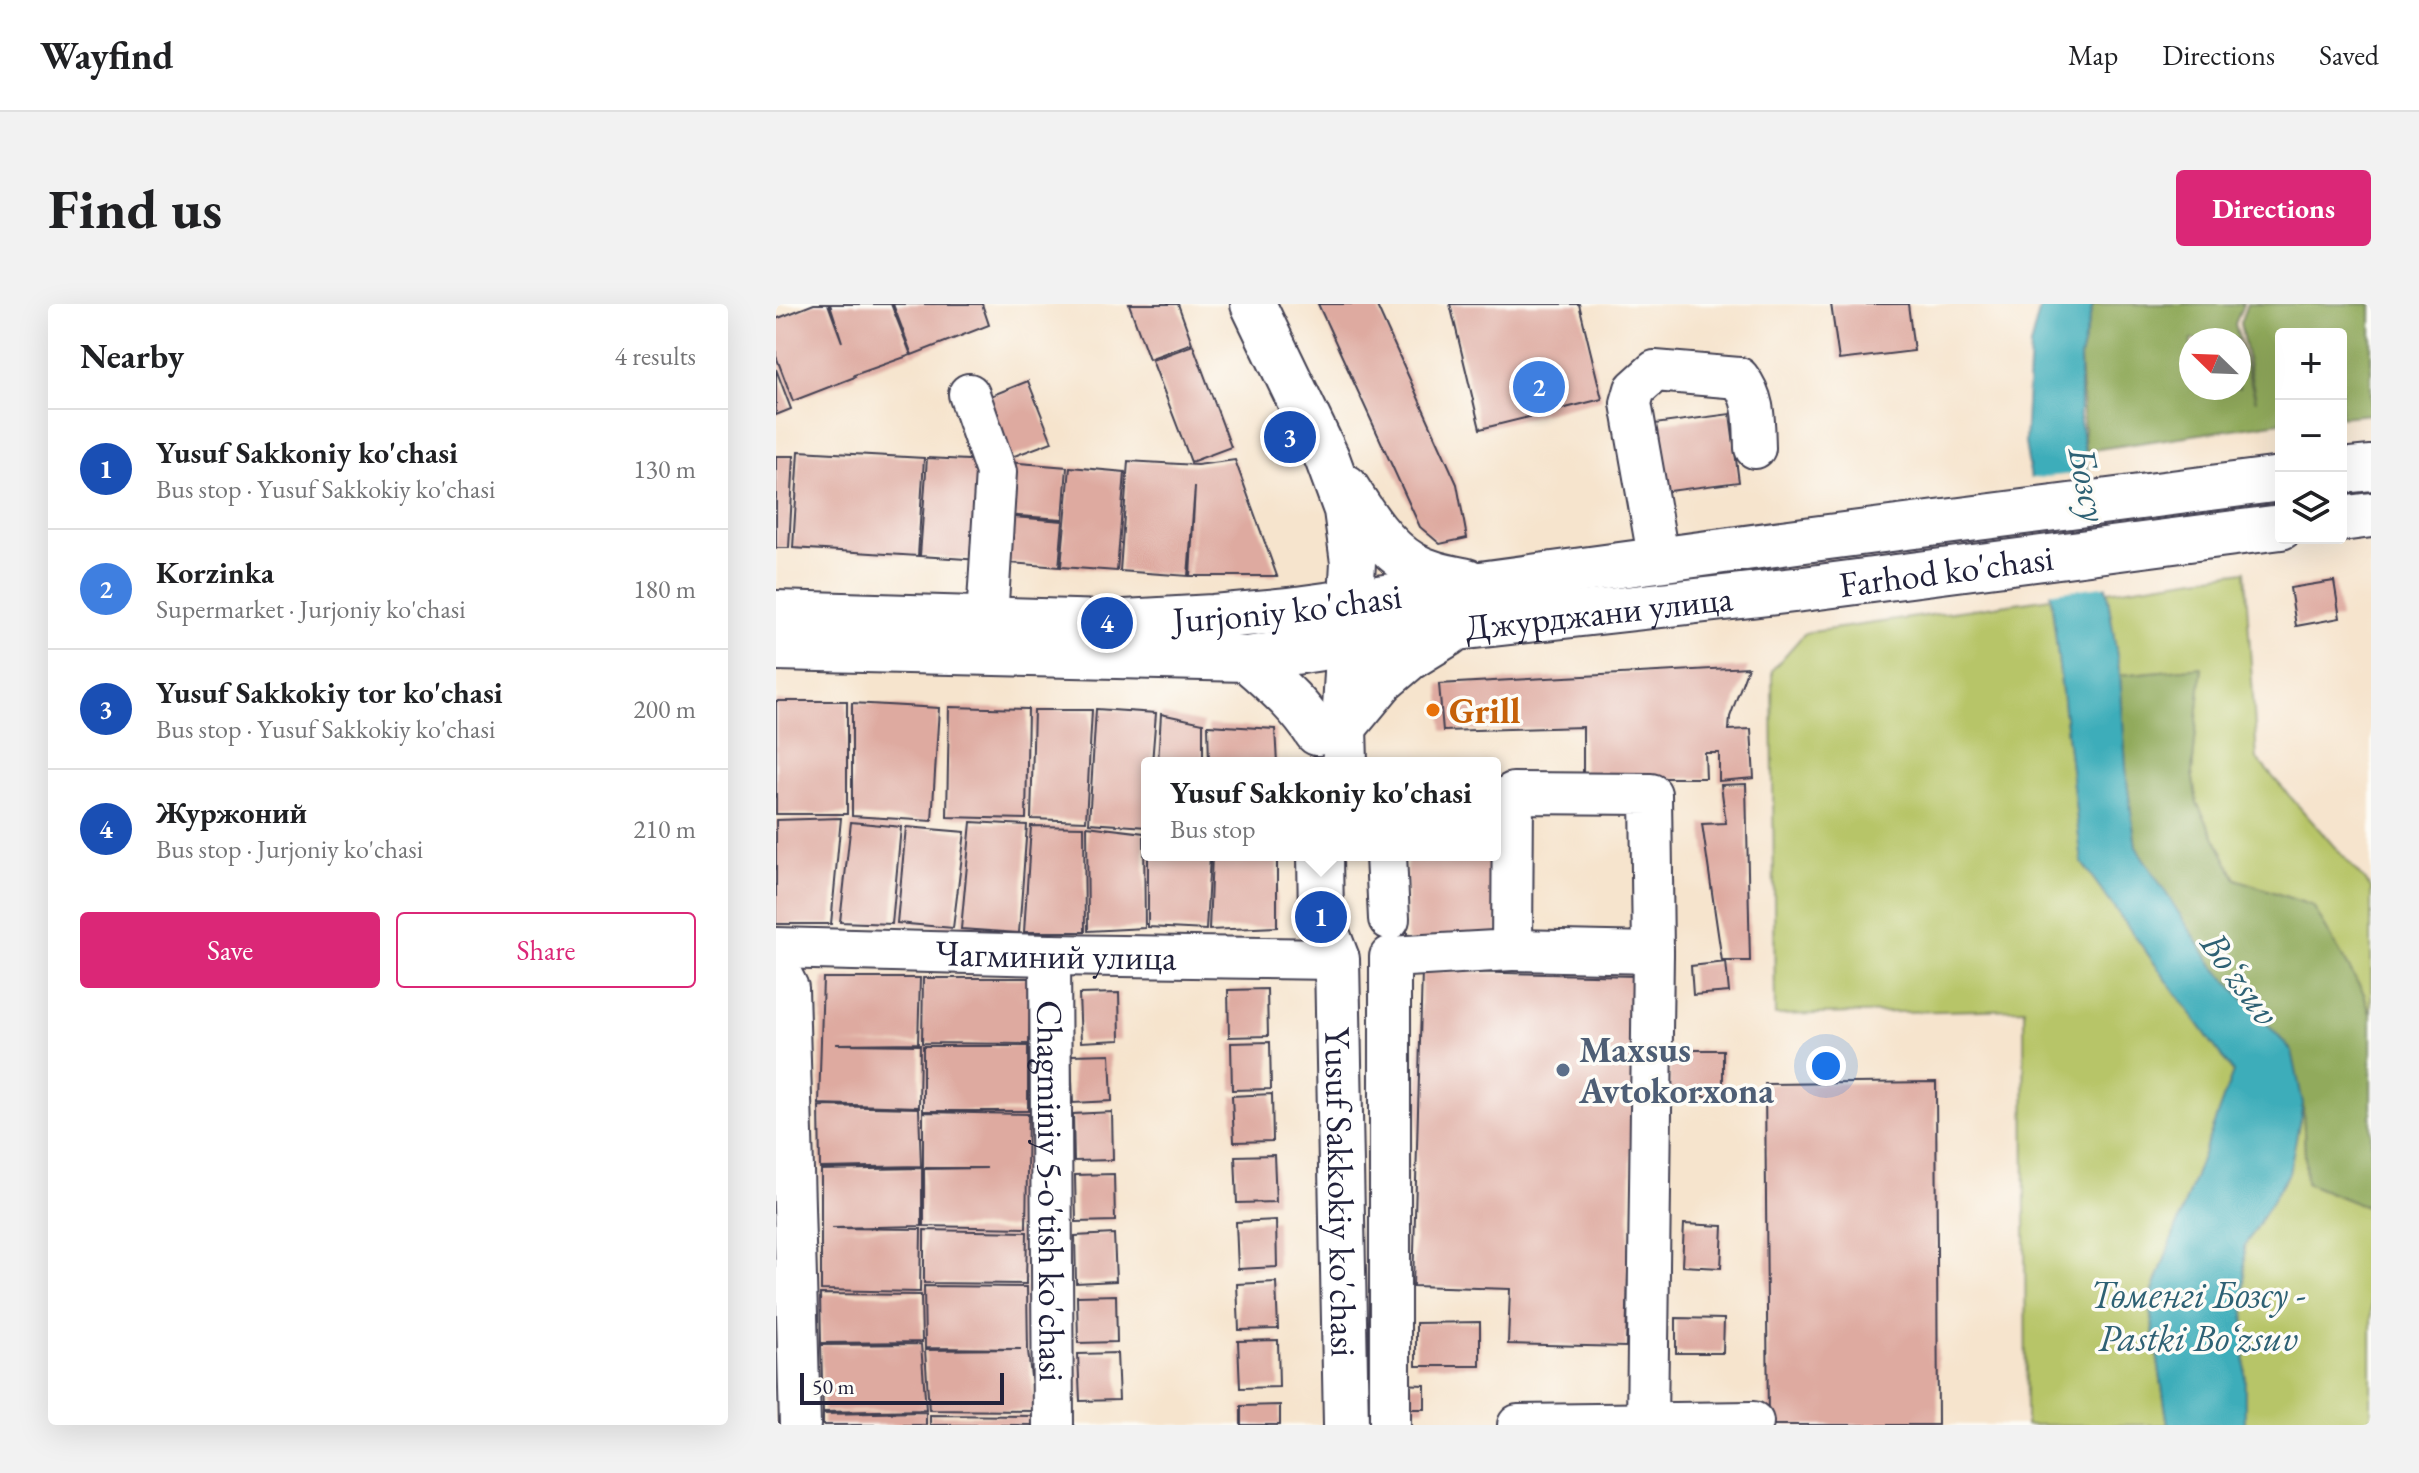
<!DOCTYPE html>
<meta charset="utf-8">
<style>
body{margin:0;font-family:"EB Garamond",serif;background:#f2f2f2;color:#202124}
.controls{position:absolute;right:24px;top:24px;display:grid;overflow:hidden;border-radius:8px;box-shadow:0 8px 32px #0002}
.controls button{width:72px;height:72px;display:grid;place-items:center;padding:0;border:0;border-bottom:2px solid #e0e0e0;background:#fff;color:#202124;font:40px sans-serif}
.compass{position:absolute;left:1403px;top:24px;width:72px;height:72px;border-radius:50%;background:#fff;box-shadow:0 8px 32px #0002;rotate:293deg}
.scale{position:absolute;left:24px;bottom:20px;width:204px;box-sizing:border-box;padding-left:8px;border:4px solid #22223b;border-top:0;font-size:22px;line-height:28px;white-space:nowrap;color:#22223b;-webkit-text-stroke:6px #fdfcf7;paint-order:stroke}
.you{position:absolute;left:1050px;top:762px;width:28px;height:28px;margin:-20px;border:6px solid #fff;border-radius:50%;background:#1a73e8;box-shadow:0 0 0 12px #1a73e833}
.badge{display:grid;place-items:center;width:52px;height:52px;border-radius:50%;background:#db2777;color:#fff;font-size:26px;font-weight:700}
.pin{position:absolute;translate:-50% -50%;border:4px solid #fff;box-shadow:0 2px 8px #0006}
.popup{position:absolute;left:365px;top:453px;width:360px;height:104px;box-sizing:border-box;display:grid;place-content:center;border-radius:8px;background:#fff;filter:drop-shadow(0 2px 6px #0005);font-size:26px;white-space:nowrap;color:#757577}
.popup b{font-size:30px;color:#202124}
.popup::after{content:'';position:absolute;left:50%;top:100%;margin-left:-16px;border:16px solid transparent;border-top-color:#fff}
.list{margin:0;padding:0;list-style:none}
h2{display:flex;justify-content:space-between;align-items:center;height:104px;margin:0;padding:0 32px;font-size:34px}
h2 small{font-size:26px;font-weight:400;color:#757577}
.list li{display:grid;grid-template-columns:52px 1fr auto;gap:24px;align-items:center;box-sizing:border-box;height:120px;padding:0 32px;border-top:2px solid #e0e0e0}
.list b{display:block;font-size:30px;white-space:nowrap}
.list p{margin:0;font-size:26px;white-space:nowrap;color:#757577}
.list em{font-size:26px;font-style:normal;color:#757577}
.actions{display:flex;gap:16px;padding:24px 32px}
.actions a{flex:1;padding:18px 0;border:2px solid #db2777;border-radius:8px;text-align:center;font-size:28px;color:#db2777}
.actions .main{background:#db2777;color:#fff}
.icon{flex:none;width:44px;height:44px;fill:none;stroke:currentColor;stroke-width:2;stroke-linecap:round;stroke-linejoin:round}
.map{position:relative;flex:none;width:1595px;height:1121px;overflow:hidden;border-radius:8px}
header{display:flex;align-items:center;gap:48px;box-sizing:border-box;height:112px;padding:0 40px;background:#fff;border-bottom:2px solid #e0e0e0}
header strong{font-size:38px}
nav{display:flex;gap:44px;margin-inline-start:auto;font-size:28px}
.intro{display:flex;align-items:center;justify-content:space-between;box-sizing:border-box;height:192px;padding:0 48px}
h1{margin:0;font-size:56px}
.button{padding:20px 36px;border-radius:8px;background:#db2777;color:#fff;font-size:28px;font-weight:700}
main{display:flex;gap:48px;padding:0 48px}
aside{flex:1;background:#fff;border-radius:8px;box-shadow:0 8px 32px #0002}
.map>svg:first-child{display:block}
.green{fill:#b7c567;stroke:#6c7451;stroke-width:2}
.forest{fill:#91aa5c;stroke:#5a664c;stroke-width:2;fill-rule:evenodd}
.water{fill:#3dadba;stroke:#30687a;stroke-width:2}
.pier{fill:#f6e4cd}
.building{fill:#deaaa0}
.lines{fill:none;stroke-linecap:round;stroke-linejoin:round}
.minor-casing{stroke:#423f51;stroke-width:44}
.major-casing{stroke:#423f51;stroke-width:48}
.minor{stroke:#fff;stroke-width:40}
.major{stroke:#fff;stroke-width:44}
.food-dot{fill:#e8710a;stroke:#fdfcf7;stroke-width:3}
.service-dot{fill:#5c6f8a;stroke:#fdfcf7;stroke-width:3}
.labels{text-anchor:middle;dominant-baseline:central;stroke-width:7;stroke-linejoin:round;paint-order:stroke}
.street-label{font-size:36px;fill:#22223b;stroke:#fdfcf7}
.food-label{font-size:36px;font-weight:bold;fill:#c56008;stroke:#fdfcf7;text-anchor:start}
.service-label{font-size:36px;font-weight:bold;fill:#4e5e75;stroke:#fdfcf7;text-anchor:start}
.water-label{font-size:38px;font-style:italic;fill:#2e6174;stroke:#fdfcf7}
</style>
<header>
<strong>Wayfind</strong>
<nav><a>Map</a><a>Directions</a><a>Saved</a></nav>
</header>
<div class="intro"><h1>Find us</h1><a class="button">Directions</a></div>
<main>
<aside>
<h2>Nearby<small>4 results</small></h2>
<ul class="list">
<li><span class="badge" style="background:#1a4fb4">1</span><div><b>Yusuf Sakkoniy ko'chasi</b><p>Bus stop · Yusuf Sakkokiy ko'chasi</p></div><em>130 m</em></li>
<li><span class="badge" style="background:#3f7fe0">2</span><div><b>Korzinka</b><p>Supermarket · Jurjoniy ko'chasi</p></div><em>180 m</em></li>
<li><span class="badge" style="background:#1a4fb4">3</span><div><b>Yusuf Sakkokiy tor ko'chasi</b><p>Bus stop · Yusuf Sakkokiy ko'chasi</p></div><em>200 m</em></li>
<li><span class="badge" style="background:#1a4fb4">4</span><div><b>Журжоний</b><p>Bus stop · Jurjoniy ko'chasi</p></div><em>210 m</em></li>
</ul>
<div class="actions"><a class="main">Save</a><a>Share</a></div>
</aside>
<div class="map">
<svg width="1595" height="1121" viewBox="0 0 1595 1121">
<rect width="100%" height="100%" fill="#fdfcf7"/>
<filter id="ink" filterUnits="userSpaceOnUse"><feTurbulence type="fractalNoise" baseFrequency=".0125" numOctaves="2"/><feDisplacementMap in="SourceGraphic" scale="16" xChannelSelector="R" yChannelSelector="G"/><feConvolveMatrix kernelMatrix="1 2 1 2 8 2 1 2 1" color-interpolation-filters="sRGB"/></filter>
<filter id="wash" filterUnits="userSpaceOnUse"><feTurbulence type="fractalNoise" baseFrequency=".006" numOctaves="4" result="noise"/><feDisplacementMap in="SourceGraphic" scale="32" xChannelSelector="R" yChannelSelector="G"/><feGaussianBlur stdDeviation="1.8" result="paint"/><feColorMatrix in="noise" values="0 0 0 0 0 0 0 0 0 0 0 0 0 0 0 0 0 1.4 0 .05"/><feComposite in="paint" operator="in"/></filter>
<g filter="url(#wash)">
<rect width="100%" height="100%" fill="#f6e4cd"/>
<!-- green -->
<path class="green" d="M1469,267L1481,455L1595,584V713L1588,690L1537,602L1460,575L1421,499L1416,469L1426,363L1344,371L1331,287Z
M1275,294L1306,559L1457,768L1373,998L1392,1121H1250L1248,705L999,711L996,366L1029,329Z
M1527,800L1530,879L1595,905V1121H1469L1468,943L1513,869Z"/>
<!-- forest -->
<path class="forest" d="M1317,0H1467L1459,20L1480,97L1464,19L1471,0H1595V110L1565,113V30H1505V118L1309,147L1304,53ZM1415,36H1463V84H1415Z
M1426,363L1416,469L1421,499L1460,575L1537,602L1588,690L1595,713V905L1530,879L1527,800L1516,747L1437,662L1360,543L1351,478L1344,371Z"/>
<!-- water -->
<path class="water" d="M1265,0H1317L1304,53V117L1344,371L1351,478L1360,543L1437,662L1516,747L1527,800L1513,869L1468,943L1469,1121H1392L1373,998L1457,768L1306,559L1275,294L1249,139L1254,42Z"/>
<!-- pier -->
<path class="pier" d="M1316,168L1334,281L1270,289L1251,175Z"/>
<g id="blocks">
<!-- building -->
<path class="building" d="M38,0H52L66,38L54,0H115L135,51L78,71L79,73L17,97L0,52V15Z
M117,0H206L213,21L136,51Z
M353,0H402L416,39L373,55Z
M542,0H600L681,180L691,234L664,240L644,223Z
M674,0H803L826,95L704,125Z
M1055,0H1132L1138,47L1063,56Z
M417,41L455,143L415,158L376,56Z
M0,65L15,105L0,111Z
M252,77L276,138L230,155L207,95Z
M954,110L963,178L886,188L878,120Z
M23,147L148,154L142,252L17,244Z
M0,152H18L13,244H0Z
M151,154L212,157L205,256L144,252Z
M459,156L501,272H414L419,183L412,272L344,267L352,157L421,161Z
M231,158L291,163L287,215L226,211Z
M294,163L349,168L341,267L285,263Z
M226,212L287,217L283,263L222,258Z
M1558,277L1564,314L1520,322L1514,284Z
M972,363L954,413L953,426L975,425L978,474L943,477V449H929L930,474H807V423L667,427L663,380Z
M0,397H71V510H0Z
M76,399L163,404L156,517L76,512Z
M173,403L252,405L250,515L171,513Z
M320,405L380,409L376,459H371V523L313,519Z
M258,406H316L310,517L255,515Z
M385,410L427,419V459H382Z
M432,421L499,425L501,459H433Z
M970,480L974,657H946L926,520L950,519L945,481Z
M65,514L55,620H0V516Z
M75,518L125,523L116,620L64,618Z
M195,518L251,521L243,629L185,625Z
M255,522L308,523L309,628H248Z
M311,522L368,529L369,624L312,627Z
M130,523L189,528L177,624L121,619Z
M372,551H434L430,626L372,623Z
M436,551H501V623L433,626Z
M631,551H719L722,637H631Z
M950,658L953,688L917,691L915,662Z
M646,667L860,672L850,1043L732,1040L734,985L637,982Z
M47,674H144L142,739L60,740L144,741L143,803L43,800Z
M147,674H254L253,740L146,739Z
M491,685L492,732L453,733L452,686Z
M343,689L344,736L305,738L303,690Z
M494,738L495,785L456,786L455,739Z
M147,742H252V807H147Z
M893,746H947V792H893Z
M334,750L336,797L297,799L295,751Z
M1160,778L1162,1121H992L989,780Z
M496,790L497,837L458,838L456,792Z
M43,802L143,804L145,862L44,864Z
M147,808L252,810L250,924L148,922V865L211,864H147Z
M336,808L337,856L298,857L297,810Z
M498,851L500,898L461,899L459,852Z
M146,864V922L55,924L145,925L144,988L45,986V866Z
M338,870L339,917L300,918L299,871Z
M500,916L501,963L462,965L460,918Z
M908,920L947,922L945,964L906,962Z
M148,926L251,928L250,980L148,979Z
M338,930L340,977L300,979L299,932Z
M500,978L502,1025L463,1026L461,980Z
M148,982L251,983L252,1047L259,1107L153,1106L149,1046L245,1045L149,1044Z
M44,990L145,991L146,1038L45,1039Z
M340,991L341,1038L302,1039L301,992Z
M900,1014L948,1015L947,1049H900Z
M704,1018V1062H640V1019Z
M502,1036L503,1083L464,1084L462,1037Z
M145,1040L150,1106L47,1108L45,1041Z
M341,1049L343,1096L304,1097L302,1050Z
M623,1080L649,1081V1105H623Z
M504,1101V1121H465V1102Z
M150,1108V1121H47V1110Z
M154,1111L259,1112V1121H154Z"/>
</g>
</g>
<g filter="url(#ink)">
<use href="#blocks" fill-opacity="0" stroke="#423f51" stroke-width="2"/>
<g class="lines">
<!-- minor casing -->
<g class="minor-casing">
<g id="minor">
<path d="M193,90L220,168L211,315"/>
<path d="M880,256L879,235L855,99L859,85L879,67L963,74C980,95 978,119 979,144"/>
<path d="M610,551L613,615"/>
<path id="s1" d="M0,644L274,651L561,655"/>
<path d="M736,646L877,649"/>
<path id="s2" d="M274,651L277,1121"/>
<path d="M0,660L12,684L24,1121"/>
<path d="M614,1121V653L736,646L737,489L875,490L877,649L871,1120"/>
<path d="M742,1121L977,1118"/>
</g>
</g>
<!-- major casing -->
<g class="major-casing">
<g id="major">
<path d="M477,0L551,154L570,206L577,258L568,423L569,459"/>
<path d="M1565,167L1595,164"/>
<path d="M570,183C587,210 608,244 636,260C653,270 672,273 691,277"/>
<path d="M1565,215L1595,211"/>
<path id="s3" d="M0,309L331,319L437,313L513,306L1021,237L1505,175"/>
<path id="s4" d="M0,344L471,355L681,324L1027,285L1505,223"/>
<path d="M471,355C497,379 522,399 541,429"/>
<path d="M568,423L606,377L633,354L672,330"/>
<path id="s5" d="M544,551L545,613L561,655L570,1121"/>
</g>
</g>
<!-- minor -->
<use href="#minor" class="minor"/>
<!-- major -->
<use href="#major" class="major"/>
</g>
</g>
<!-- markers -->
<circle class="food-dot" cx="657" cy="406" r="8"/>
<circle class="service-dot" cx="787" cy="766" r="8"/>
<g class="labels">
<!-- street labels -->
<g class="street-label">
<text stroke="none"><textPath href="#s4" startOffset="1176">Farhod ko'chasi</textPath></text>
<text stroke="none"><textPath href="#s3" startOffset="512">Jurjoniy ko'chasi</textPath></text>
<text stroke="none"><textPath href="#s4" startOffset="826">Джурджани улица</textPath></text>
<text stroke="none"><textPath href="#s1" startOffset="280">Чагминий улица</textPath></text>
<text stroke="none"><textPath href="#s2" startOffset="236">Chagminiy 5-o'tish ko'chasi</textPath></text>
<text stroke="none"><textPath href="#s5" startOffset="340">Yusuf Sakkokiy ko'chasi</textPath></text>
</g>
<!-- food labels -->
<g class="food-label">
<text x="673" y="406">Grill</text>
</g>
<!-- service labels -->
<g class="service-label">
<text x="803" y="745">Maxsus<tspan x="803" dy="41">Avtokorxona</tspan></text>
</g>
<!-- water labels -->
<g class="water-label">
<text transform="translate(1313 180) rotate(79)">Бозсу</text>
<text transform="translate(1465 674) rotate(54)">Boʻzsuv</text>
<text x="1422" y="989">Төменгі Бозсу -<tspan x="1422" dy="44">Pastki Boʻzsuv</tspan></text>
</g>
</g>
</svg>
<div class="controls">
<button>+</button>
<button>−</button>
<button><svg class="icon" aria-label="layers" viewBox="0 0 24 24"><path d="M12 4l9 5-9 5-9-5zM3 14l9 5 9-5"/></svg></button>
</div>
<svg class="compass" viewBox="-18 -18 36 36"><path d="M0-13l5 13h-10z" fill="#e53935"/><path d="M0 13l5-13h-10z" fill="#757577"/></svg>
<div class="scale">50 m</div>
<div class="you"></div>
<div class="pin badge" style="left:545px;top:613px;background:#1a4fb4">1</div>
<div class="popup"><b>Yusuf Sakkoniy ko'chasi</b>Bus stop</div>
<div class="pin badge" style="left:763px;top:83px;background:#3f7fe0">2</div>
<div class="pin badge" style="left:514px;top:133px;background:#1a4fb4">3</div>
<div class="pin badge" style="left:331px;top:319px;background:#1a4fb4">4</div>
</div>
</main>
